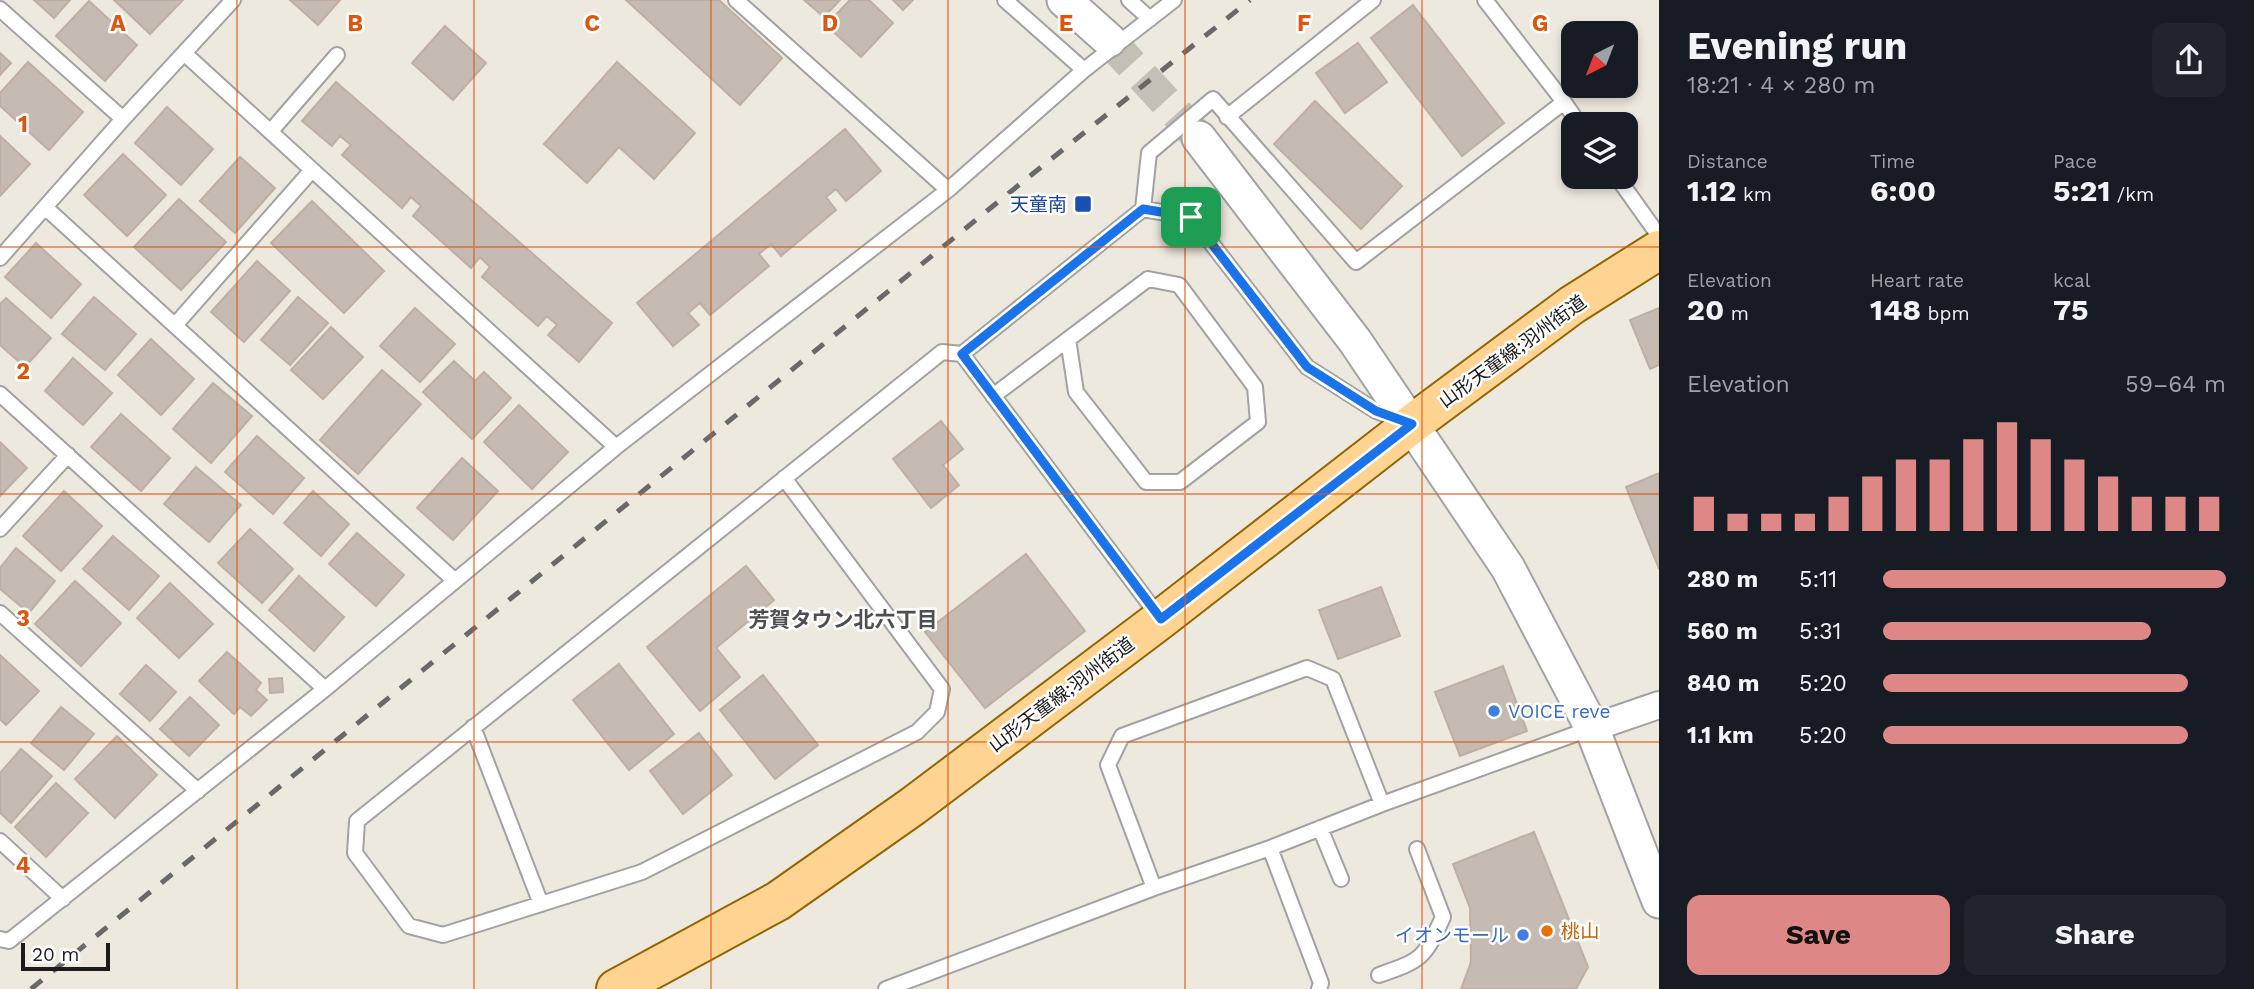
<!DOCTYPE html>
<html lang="en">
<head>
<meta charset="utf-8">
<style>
  :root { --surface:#171b24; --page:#20242c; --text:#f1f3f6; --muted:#9ea1a6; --accent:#dd8887 }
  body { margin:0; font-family:"Work Sans","Noto Sans JP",sans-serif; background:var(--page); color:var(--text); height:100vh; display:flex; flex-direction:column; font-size:26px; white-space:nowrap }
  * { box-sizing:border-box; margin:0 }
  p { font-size:23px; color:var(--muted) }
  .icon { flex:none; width:38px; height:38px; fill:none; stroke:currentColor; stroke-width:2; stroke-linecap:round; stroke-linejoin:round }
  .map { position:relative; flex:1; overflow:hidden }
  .details { display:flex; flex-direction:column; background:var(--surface); width:595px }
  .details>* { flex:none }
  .needle { width:46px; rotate:222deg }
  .controls { position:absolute; left:1561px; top:21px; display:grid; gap:14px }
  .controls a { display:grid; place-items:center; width:77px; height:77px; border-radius:14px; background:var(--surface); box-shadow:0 4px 10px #0003; font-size:35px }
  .scale { position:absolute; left:21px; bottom:18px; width:89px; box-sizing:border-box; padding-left:7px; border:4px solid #1b1b1b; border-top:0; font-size:19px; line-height:24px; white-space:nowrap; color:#1b1b1b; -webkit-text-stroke:5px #fff; paint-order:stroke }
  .pin { position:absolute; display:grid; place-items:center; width:60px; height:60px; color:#fff; margin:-30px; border-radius:14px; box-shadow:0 4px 10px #0006 }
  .round { display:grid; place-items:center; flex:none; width:74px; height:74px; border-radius:14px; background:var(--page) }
  .headline { display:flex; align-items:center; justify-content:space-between; height:119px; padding:0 28px }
  h1 { font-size:38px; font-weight:700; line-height:52px }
  .metrics { display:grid; grid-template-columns:repeat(3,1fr); gap:10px; height:119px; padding:7px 28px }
  .metrics div { display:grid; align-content:center }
  .metrics b { font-size:30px; font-weight:700 }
  .metrics small { font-size:19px; font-weight:400 }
  .metrics p { font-size:19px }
  .chart { height:196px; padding:14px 28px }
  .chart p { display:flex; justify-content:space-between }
  .chart svg { width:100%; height:126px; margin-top:7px; stroke:var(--accent); stroke-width:6 }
  .action { display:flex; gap:14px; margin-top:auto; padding:14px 28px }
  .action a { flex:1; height:80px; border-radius:14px; background:var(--accent); color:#111; font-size:28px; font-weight:700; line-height:80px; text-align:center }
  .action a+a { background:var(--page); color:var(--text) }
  ul { padding:0 28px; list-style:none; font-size:23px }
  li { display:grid; grid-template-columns:112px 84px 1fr; align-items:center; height:52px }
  li i { height:18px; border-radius:9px; background:var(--accent) }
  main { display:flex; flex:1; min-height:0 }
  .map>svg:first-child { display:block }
</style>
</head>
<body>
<main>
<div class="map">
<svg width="1659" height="989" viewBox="0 0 1659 989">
  <rect width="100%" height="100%" fill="#ede9df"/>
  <path fill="#c5bbb3" stroke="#bfafa1" stroke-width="2" d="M 34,0 L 70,0 L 54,18 Z
    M 114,0 L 183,0 L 150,34 Z
    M 290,0 L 340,0 L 318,25 Z
    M 626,0 L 719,0 L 782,58 L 740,105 Z
    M 804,0 L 840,0 L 824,17 Z
    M 850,0 L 869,0 L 893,23 L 861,57 L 826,25 Z
    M 893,0 L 913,0 L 903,10 Z
    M 89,1 L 137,45 L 105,81 L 56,36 Z
    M 1413,5 L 1504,123 L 1462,156 L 1371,38 Z
    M 445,26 L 486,63 L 453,100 L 412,63 Z
    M 1358,43 L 1387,82 L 1345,113 L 1316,73 Z
    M 0,53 L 11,63 L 0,75 Z
    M 28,62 L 83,112 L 49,150 L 0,106 L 0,93 Z
    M 617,62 L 695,133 L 654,179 L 619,147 L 587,183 L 544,144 Z
    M 336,82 L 612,323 L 579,362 L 548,335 L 557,325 L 547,316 L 538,326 L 482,277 L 490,267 L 480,257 L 471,268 L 413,216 L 421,206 L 411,197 L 402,208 L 342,155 L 351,145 L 340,136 L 332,146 L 302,121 Z
    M 1315,101 L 1402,186 L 1361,229 L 1274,144 Z
    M 167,107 L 213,149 L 181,185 L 135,143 Z
    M 845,129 L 881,171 L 846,201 L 836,189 L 826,197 L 836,210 L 781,256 L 771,244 L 759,254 L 769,266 L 710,315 L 700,303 L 688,313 L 699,325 L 673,346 L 637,303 Z
    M 0,136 L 30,164 L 0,196 Z
    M 123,154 L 166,195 L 127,236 L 84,195 Z
    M 240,157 L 275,188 L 235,233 L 200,201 Z
    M 179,199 L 226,242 L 181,290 L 134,247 Z
    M 312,201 L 384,271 L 344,313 L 271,243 Z
    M 36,243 L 81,284 L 51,318 L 5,277 Z
    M 257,261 L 290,291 L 244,342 L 211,312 Z
    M 94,297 L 136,334 L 105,370 L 62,334 Z
    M 298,297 L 328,323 L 290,365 L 261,340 Z
    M 6,298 L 51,338 L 25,367 L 0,345 L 0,304 Z
    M 415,308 L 455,344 L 420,382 L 380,346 Z
    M 1659,308 L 1659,365 L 1650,369 L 1630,320 Z
    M 331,327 L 363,357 L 323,399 L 291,370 Z
    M 151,339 L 194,379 L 161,415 L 118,375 Z
    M 73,358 L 112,393 L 83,425 L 45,391 Z
    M 454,361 L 475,381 L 484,372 L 511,398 L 472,439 L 423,392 Z
    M 382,370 L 421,404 L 358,474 L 320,440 Z
    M 213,383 L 252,416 L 211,463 L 173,429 Z
    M 519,405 L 568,452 L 532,489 L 484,442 Z
    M 121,414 L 170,458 L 141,491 L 91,447 Z
    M 941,421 L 963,449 L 943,465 L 959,485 L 931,508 L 893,459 Z
    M 257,436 L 304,478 L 273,514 L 225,472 Z
    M 0,442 L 27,468 L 0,496 Z
    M 462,458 L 498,491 L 453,540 L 417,508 Z
    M 196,467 L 241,505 L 209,542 L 164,504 Z
    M 1659,473 L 1659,569 L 1626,487 Z
    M 64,491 L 102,526 L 61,571 L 23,536 Z
    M 313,491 L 349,524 L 321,556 L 284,523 Z
    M 250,529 L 293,569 L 262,603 L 218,563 Z
    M 357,533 L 404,575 L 376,606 L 329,564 Z
    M 113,536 L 159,576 L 129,610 L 83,569 Z
    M 16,548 L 55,581 L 29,613 L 0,589 L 0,568 Z
    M 1026,554 L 1085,631 L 985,708 L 925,632 Z
    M 746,566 L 774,600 L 716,648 L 740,677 L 700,711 L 647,647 Z
    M 299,576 L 344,617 L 314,651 L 269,610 Z
    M 75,581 L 121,623 L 81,666 L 35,624 Z
    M 170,583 L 213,624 L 179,658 L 137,618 Z
    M 1381,587 L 1400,636 L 1338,659 L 1319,610 Z
    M 227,652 L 261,683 L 256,690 L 267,700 L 251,716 L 240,707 L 234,714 L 199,681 Z
    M 0,655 L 39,691 L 6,725 L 0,719 Z
    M 619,664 L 674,734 L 629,770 L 573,700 Z
    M 146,665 L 176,692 L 150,721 L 120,694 Z
    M 1503,666 L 1527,731 L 1460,756 L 1435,692 Z
    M 763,675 L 818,745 L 775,779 L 720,710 Z
    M 282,678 L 283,692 L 270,693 L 269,679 Z
    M 190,697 L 219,725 L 189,756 L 160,729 Z
    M 61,707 L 94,734 L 64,770 L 31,743 Z
    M 699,733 L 732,775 L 683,814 L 650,771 Z
    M 117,736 L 157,775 L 115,818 L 75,779 Z
    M 21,749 L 52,776 L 11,823 L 0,813 L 0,773 Z
    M 56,783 L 88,813 L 46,857 L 15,827 Z
    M 1534,832 L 1588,967 L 1576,989 L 1461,989 L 1471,962 L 1470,908 L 1453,864 Z"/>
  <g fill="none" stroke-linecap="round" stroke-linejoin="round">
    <path stroke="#c3c0b8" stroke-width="33" stroke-dasharray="33 17" stroke-linecap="butt" d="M 1109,40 L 1199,138"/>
    <defs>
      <path id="service" d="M 736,0 L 948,190
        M 1005,0 L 1084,70
        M 1129,0 L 1150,19
        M 1485,0 L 1564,102
        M 0,9 L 123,119
        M 184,53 L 616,447
        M 1227,117 L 1373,0
        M 271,131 L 337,55
        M 1617,177 L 1659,236
        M 46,208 L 454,580
        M 1143,209 L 1191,217 L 1307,367 L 1376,411 L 1401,420
        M 0,258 L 123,119 L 233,0
        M 176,324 L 312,170
        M 962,354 L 1160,618
        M 0,394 L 325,689
        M 993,396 L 1148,279 L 1179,285 L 1255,387 L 1258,422 L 1180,482 L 1146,482 L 1076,392 L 1068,339
        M 784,478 L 942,689 L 937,712 L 917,732 L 642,872 L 443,935 L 409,926 L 355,853 L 357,821 L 942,352 L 962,354 L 1143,209 L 1149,153 L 1213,99 L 1356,262 L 1564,102 L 1579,124
        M 0,529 L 68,455
        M 0,613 L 198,791
        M 473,727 L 541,904
        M 1320,828 L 1341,879
        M 0,841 L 63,899
        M 1270,848 L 1321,983 L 1319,989
        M 1154,888 L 1108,765 L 1122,736 L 1307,668 L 1333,679 L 1382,804
        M 0,939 L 9,941 L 325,689 L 616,447 L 948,190 L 1084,70 L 1174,0
        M 1379,975 C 1422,960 1424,959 1443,917 L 1417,849
        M 886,989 L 1154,888 L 1270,848 L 1382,804 L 1592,728"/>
      <path id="minor" d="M 1592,728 L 1659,705"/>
      <path id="tertiary" d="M 1064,0 L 1109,40
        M 1199,138 L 1355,341 L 1508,568 L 1592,728 L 1659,901"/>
      <path id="primary" d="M 616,989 L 778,901 L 913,806 L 1161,619 L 1412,424 L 1572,305 L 1659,250"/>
    </defs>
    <use href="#service" stroke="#a2a2a2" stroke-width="18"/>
    <use href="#minor" stroke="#a2a2a2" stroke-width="30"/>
    <use href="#tertiary" stroke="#a2a2a2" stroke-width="37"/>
    <use href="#primary" stroke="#916600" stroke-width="42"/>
    <use href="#service" stroke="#fff" stroke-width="14"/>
    <use href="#minor" stroke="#fff" stroke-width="26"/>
    <use href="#tertiary" stroke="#fff" stroke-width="33"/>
    <use href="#primary" stroke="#ffd392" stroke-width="38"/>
    <path stroke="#696969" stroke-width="5" stroke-dasharray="14 14" stroke-linecap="butt" d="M 31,989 L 1025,180 L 1250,0"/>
  </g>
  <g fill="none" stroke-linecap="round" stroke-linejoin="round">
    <defs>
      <path id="route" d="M 1143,209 L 1191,217 L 1307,367 L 1376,411 L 1412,424 L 1161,619 L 962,354 Z"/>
    </defs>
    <use href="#route" stroke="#fff" stroke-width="14"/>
    <use href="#route" stroke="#1a73e8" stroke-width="9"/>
  </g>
  <path fill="none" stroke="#de560d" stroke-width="2" stroke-opacity="0.55" d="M 237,0 L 237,989M 474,0 L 474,989M 711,0 L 711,989M 948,0 L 948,989M 1185,0 L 1185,989M 1422,0 L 1422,989M 0,247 L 1659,247M 0,494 L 1659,494M 0,742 L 1659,742"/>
  <rect fill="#1a4fb4" stroke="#fff" stroke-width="2.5" x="1074" y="195" width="18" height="18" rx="3.5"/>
  <g fill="#3f7fe0" stroke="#fff" stroke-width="2.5">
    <circle cx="1494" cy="711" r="7"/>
    <circle cx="1523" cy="935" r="7"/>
  </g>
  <circle fill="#e8710a" stroke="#fff" stroke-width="2.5" cx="1547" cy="931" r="7"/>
  <g text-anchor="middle" stroke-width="5" stroke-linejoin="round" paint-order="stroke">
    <g font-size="19" fill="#164399" stroke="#fff" text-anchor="end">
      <text x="1067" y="211">天童南</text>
    </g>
    <g font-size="19" fill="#1b1b1b" stroke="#fff">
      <text transform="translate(1512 351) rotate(-36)" y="7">山形天童線;羽州街道</text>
      <text transform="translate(1061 694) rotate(-37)" y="7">山形天童線;羽州街道</text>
    </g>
    <g font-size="19" fill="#366cbe" stroke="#fff" text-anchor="start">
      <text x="1508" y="718">VOICE reve</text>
      <text x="1509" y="942" text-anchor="end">イオンモール</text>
    </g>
    <g font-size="19" fill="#c56008" stroke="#fff" text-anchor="start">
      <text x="1561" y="938">桃山</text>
    </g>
    <g font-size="21" font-weight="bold" fill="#4e4e4e" stroke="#fff">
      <text x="843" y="627">芳賀タウン北六丁目</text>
    </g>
  </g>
  <g font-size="23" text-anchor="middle" font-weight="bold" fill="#de560d" stroke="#fff" stroke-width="5" stroke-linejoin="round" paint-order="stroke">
    <text x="118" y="31">A</text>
    <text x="355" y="31">B</text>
    <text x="592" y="31">C</text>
    <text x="830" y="31">D</text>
    <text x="1066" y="31">E</text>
    <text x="1304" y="31">F</text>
    <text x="1540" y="31">G</text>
    <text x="23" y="132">1</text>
    <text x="23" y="379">2</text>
    <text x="23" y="626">3</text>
    <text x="23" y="873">4</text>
  </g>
</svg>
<div class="controls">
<a><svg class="needle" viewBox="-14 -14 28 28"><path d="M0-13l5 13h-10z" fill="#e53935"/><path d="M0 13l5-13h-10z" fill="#9ea1a6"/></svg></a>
<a><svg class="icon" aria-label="layers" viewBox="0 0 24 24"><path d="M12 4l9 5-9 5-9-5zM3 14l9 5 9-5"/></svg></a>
</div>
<div class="scale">20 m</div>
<div class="pin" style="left:1191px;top:217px;background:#1e9e55"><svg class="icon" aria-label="arrive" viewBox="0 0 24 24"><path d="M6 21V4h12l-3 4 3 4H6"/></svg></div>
</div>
<section class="details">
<div class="headline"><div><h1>Evening run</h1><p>18:21 · 4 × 280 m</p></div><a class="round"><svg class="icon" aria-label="share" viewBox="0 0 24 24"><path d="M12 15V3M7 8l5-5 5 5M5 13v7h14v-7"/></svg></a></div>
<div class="metrics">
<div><p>Distance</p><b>1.12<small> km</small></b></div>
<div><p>Time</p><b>6:00</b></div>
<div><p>Pace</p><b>5:21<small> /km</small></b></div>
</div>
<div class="metrics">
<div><p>Elevation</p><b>20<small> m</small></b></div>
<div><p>Heart rate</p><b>148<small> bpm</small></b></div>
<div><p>kcal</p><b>75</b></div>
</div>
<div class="chart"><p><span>Elevation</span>59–64 m</p>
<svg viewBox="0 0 160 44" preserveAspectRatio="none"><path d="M5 44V32M15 44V38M25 44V38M35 44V38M45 44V32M55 44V25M65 44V19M75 44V19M85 44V12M95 44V6M105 44V12M115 44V19M125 44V25M135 44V32M145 44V32M155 44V32"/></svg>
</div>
<ul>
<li><b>280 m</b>5:11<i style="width:100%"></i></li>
<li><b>560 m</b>5:31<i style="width:78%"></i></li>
<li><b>840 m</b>5:20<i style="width:89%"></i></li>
<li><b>1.1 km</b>5:20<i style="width:89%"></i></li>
</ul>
<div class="action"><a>Save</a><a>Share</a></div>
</section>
</main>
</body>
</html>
